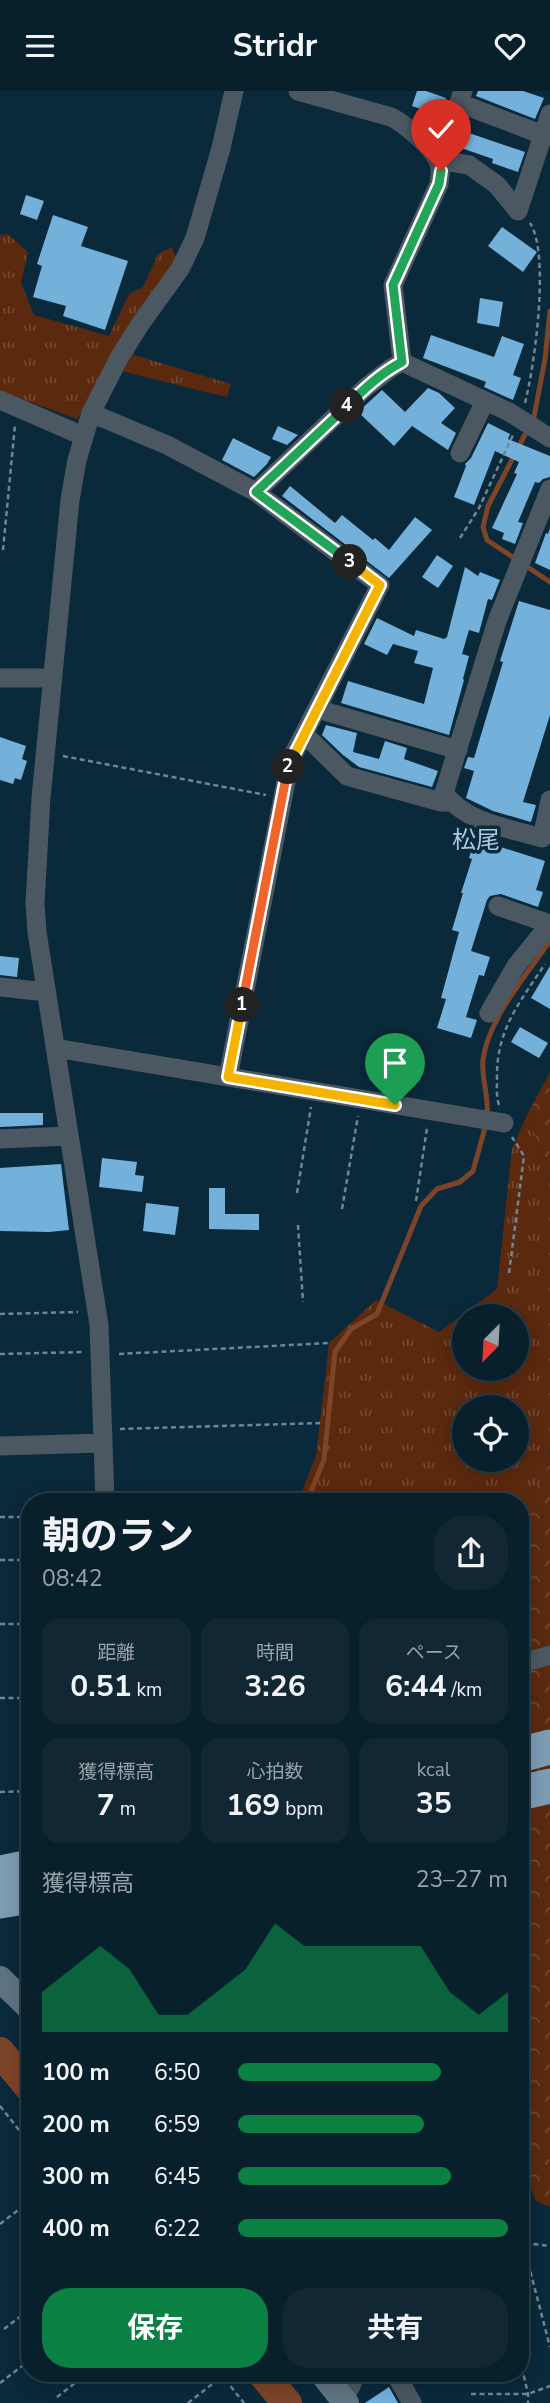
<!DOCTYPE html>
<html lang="ja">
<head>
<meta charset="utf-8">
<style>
  :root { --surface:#081f2c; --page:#112734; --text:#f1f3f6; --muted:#98a2a9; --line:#293d48; --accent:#0b8043 }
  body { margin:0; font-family:"Nunito Sans","Noto Sans JP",sans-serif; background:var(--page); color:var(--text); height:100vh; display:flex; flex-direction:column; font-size:26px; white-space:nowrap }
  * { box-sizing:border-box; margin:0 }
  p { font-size:23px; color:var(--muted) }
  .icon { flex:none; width:38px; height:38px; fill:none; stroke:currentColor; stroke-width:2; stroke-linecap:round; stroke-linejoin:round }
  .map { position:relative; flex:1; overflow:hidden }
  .sheet { position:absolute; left:21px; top:1402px; width:508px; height:889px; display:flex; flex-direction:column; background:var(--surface); border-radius:28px; box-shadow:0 4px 18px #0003,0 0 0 2px var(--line) }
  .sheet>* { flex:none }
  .needle { width:46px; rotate:204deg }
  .buttons { position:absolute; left:452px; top:1213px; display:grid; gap:14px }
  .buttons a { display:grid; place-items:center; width:77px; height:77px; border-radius:50%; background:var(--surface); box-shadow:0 4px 18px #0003,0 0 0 2px var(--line); font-size:35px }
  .pin { position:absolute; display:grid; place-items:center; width:60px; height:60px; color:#fff; margin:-72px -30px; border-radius:50% 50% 50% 0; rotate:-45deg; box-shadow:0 0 7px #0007 }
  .pin .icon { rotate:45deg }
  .km { position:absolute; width:35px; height:35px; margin:-18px; border-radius:50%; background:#222; color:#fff; font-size:19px; line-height:35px; text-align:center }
  .round { display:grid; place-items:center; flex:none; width:74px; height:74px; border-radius:28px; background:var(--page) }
  .headline { display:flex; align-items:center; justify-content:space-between; height:119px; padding:0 21px }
  h1 { font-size:38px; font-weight:700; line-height:52px }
  .figures { display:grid; grid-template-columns:repeat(3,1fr); gap:10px; height:119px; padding:7px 21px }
  .figures div { display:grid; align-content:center; border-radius:18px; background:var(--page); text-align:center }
  .figures b { font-size:30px; font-weight:700 }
  .figures small { font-size:19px; font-weight:400 }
  .figures p { font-size:19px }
  .chart { height:196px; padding:14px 21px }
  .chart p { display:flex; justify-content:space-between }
  .chart svg { width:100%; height:126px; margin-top:7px; fill:var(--accent); opacity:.7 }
  .primary-button { display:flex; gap:14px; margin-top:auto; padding:14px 21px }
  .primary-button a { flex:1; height:80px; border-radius:28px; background:var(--accent); color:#fff; font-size:28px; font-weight:700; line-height:80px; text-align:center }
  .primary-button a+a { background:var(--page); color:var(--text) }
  ul { padding:0 21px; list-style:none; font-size:23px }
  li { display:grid; grid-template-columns:112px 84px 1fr; align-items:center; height:52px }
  li i { height:18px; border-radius:9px; background:var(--accent) }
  header { display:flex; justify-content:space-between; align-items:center; height:91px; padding:0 21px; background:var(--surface); font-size:32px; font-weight:700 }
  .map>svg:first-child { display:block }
</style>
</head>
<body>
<header><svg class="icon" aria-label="menu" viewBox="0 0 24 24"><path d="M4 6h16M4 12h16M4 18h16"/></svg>Stridr<svg class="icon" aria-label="heart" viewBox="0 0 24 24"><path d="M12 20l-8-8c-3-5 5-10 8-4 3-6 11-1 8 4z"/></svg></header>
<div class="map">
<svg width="550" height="2312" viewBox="0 0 550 2312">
  <defs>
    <pattern id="grass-tufts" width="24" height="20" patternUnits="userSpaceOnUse" patternTransform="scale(1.75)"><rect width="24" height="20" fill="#5b290e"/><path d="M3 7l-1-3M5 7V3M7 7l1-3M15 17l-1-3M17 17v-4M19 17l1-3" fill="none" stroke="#734932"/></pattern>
    <pattern id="forest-crowns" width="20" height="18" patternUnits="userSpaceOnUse" patternTransform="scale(1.75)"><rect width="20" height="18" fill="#5b290e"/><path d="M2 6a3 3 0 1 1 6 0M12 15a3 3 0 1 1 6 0" fill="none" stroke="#734932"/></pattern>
  </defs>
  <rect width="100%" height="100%" fill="#0a293b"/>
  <path fill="url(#grass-tufts)" fill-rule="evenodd" d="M 8,143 L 28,161 L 21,192 L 34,224 L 109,245 L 129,203 L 143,196 L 158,163 L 172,156 L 178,171 L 136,229 L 134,264 L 231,293 L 227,306 L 109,277 L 77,328 L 0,300 L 0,144 Z
    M 528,1022 L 550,1094 L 550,1359 L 545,1387 L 517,1410 L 298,1410 L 316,1365 L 329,1252 L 376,1209 L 439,1241 L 497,1198 L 512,1058 ZM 464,1225 L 516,1225 L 516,1278 L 464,1278 ZM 464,1316 L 516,1316 L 516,1368 L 464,1368 Z"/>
  <path fill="url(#forest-crowns)" d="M 550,981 L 550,1094 L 528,1022 Z
    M 550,1359 L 550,2116 L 536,2110 L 520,2070 L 520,1410 L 517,1410 L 545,1387 Z"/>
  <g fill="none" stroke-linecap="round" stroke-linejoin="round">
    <path stroke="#7c4428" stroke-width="5" d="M 550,220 L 545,268 L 534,326 L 488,415 L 483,436 L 487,449 L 550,491
      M 487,1023 C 489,1005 481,987 483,969 C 488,928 527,883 550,850
      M 307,1410 L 324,1369 L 335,1261 L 351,1238 L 377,1223 L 421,1115 L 437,1098 L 460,1091 L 473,1080 L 486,1033"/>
    <path stroke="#7c4428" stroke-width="30" d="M 0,1961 L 30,1997
      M 262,2282 L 287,2312"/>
  </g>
  <path fill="#73b1da" d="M 417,0 L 426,0 L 446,7 L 440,25 L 412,15 Z
    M 478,0 L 523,0 L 544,7 L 535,28 L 476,5 Z
    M 466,41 L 525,61 L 518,81 L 492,72 L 493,68 L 461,57 Z
    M 26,104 L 44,110 L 37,129 L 20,123 Z
    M 53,124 L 88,136 L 81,155 L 128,170 L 105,239 L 63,225 L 66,215 L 33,206 L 42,175 L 37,173 Z
    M 502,136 L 537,161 L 523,181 L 488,155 Z
    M 480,207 L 503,211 L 499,236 L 477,232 Z
    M 431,244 L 494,266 L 502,245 L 524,253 L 513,284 L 521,287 L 513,309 L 484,296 L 486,291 L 423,267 Z
    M 428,297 L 439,302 L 455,317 L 441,332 L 456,342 L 448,359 L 412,335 L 394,355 L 358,321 L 382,299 L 405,321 Z
    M 488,332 L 510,343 L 508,348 L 550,365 L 550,386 L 543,388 L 539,392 L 535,391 L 518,431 L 523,432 L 515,453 L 502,448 L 504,442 L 492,437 L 517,383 L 514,382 L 519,371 L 495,360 L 474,414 L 454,406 L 466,375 L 465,373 L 471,367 Z
    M 278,335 L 298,344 L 287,354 L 272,348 Z
    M 233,347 L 271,366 L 267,373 L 254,386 L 222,369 Z
    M 290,395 L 335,432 L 342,424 L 373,449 L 375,447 L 389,459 L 415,426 L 432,439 L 389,487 L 282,405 Z
    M 550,437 L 550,479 L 535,472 L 546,442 L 548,443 Z
    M 437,464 L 453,475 L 438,497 L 422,486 Z
    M 465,476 L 478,485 L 480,481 L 500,489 L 492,509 L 488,508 L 479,542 L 469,539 L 462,563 L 469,565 L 463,588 L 464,589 L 449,644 L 341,612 L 348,590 L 424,613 L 433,577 L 414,572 L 418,560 L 393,553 L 387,564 L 364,553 L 377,527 L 414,545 L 416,539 L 444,548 L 447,546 Z
    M 519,510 L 550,519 L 550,624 L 523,711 L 536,714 L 531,731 L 493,720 L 466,707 L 474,680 L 464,677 L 468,666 L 474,667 L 503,571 L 500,570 Z
    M 326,634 L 357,642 L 353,661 L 379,668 L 385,650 L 407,657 L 404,668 L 438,680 L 432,696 L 359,676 L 343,664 L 322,644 Z
    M 0,646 L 26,655 L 22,668 L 27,670 L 21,689 L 15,687 L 13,693 L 0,689 Z
    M 475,748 L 545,770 L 536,799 L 543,801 L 538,816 L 501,803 L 490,805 L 487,809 L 471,860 L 490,866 L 484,885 L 479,884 L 466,926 L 477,929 L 471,947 L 437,937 L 446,908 L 441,907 L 459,841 L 452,839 L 463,802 L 461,802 L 472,768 L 469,767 Z
    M 0,865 L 19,867 L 17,886 L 0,884 Z
    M 550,875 L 550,918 L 531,907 Z
    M 520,936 L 548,952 L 539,967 L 511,951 Z
    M 0,1022 L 43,1022 L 43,1034 L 0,1036 Z
    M 102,1067 L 137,1071 L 135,1084 L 144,1085 L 142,1101 L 99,1096 Z
    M 61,1073 L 69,1139 L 49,1141 L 0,1140 L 0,1077 Z
    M 209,1097 L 225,1097 L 225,1123 L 259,1123 L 259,1139 L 209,1138 Z
    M 146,1112 L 179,1116 L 175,1144 L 143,1140 Z
    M 389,2296 L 398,2312 L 365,2312 Z"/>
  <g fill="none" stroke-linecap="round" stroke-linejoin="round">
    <path stroke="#708693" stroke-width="2.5" stroke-dasharray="5 3.5" stroke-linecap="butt" d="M 525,312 C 535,273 550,162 530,132
      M 460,447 L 479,417 L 513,344
      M 3,459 L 15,334
      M 63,665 L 266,704
      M 499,1014 C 496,1005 497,996 497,987 C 496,939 520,911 545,873
      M 297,1102 L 311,1016
      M 416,1110 L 427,1037
      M 342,1118 L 358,1025
      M 298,1134 L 303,1211
      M 509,1182 L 524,1065 L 512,1046
      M 0,1223 L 78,1221
      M 0,1263 L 84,1261
      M 119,1263 L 329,1252
      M 120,1338 L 320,1332
      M 0,1426 L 30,1426
      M 0,1469 L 30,1469
      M 0,1533 L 30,1533
      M 0,1607 L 30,1607
      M 0,1701 L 30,1700
      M 0,2015 L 30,2053
      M 0,2133 L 30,2110
      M 520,2138 L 525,2152 L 520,2153
      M 525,2152 L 550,2155
      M 524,2156 L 550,2256
      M 4,2238 L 30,2218
      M 520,2268 L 528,2303 L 528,2312
      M 220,2282 L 244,2312
      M 0,2292 L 26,2272
      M 471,2303 L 528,2303 L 550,2295
      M 57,2306 L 88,2282
      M 188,2312 L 216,2290"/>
    <path stroke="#4b5861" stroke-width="19" d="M 298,0 L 391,26 C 405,33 431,55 438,70 C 442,77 440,85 439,93 L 393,194 L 402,271
      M 463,0 L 438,69 L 469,74 L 497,94 L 518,120
      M 459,12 L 543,44
      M 518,120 L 550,23
      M 402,271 L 509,321 L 550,347
      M 0,309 L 83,345
      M 91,322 L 167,354 L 256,401 L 380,494 L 290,670 L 228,986
      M 460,362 L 485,310
      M 550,398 L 497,530 L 444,702 C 466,732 509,737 542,747 L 550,709
      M 256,401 L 365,297 L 391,277 L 402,271
      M 0,587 L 53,587
      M 317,618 L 458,659
      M 304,643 L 347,685 L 441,711 L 451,711
      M 498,815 L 550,833
      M 0,896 L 46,901
      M 489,922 L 516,875 L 550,833
      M 55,957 L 504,1032
      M 0,1048 L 68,1045
      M 0,1355 L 102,1352
      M 105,1410 L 99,1234 L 37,841 L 35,812 L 41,707 L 70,409 L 77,369 L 91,322 L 119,267 L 141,232 L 180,178 L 195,147 L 221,57 L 234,0
      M 520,1573 L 550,1564
      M 395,2282 L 412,2312
      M 343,2308 L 351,2295 L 356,2282"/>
    <path stroke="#5f7482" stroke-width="26" d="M 0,1888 L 30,1917
      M 322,2282 L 346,2312"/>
    <path stroke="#7c9cb3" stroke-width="35" d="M 520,1664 L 550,1656
      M 520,1702 L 550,1695
      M 0,1782 L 30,1776
      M 0,1810 L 30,1805"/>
  </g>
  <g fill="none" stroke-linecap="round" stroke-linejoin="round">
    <defs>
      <path id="split-1" d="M 242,914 L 228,986 L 395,1014"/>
      <path id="split-2" d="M 242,914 L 288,676"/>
      <path id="split-3" d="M 288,676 L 380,494 L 350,471"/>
      <path id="split-4" d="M 347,315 L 256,401 L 350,471"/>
      <path id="split-5" d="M 347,315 C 364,298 381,282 402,271 L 393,194 L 439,93 L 441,80"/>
    </defs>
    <use href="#split-1" stroke="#fff" stroke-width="14"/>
    <use href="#split-2" stroke="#fff" stroke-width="14"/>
    <use href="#split-3" stroke="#fff" stroke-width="14"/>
    <use href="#split-4" stroke="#fff" stroke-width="14"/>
    <use href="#split-5" stroke="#fff" stroke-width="14"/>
    <use href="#split-1" stroke="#f5b400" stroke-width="9"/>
    <use href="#split-2" stroke="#f0652b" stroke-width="9"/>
    <use href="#split-3" stroke="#f5b400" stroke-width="9"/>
    <use href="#split-4" stroke="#22a559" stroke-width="9"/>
    <use href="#split-5" stroke="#22a559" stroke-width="9"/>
  </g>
  <g text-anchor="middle" stroke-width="7" stroke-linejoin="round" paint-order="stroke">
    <g font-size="24" fill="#a7c9e1" stroke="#0a293b">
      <text x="476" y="757">松尾</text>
    </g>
  </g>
</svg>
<div class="buttons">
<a><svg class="needle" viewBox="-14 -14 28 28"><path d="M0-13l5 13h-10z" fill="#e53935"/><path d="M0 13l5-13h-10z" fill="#98a2a9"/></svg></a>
<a><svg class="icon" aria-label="locate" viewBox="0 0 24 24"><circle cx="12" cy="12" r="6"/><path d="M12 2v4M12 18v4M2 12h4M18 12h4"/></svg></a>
</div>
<div class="pin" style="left:395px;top:1014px;background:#1e9e55"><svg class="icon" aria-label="arrive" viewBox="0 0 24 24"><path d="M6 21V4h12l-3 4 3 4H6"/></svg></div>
<div class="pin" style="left:441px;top:80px;background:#d93025"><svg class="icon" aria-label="check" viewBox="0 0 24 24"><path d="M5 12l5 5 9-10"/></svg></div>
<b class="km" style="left:242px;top:914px">1</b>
<b class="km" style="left:288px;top:676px">2</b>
<b class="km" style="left:350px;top:471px">3</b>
<b class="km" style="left:347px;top:315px">4</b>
<section class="sheet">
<div class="headline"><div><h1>朝のラン</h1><p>08:42</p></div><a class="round"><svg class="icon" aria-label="share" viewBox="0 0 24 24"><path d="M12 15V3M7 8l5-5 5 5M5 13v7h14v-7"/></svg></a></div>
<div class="figures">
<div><p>距離</p><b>0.51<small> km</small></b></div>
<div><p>時間</p><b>3:26</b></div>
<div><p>ペース</p><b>6:44<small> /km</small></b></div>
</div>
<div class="figures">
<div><p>獲得標高</p><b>7<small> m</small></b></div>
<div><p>心拍数</p><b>169<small> bpm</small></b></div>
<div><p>kcal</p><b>35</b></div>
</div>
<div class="chart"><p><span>獲得標高</span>23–27 m</p>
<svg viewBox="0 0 160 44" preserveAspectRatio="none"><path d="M0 44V30L10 22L20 14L30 22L40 38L50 38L60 30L70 22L80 6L90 14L100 14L110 14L120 14L130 14L140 30L150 38L160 30V44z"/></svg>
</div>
<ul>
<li><b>100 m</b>6:50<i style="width:75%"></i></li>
<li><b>200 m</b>6:59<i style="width:69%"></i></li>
<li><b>300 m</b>6:45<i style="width:79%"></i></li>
<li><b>400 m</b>6:22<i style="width:100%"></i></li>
</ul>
<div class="primary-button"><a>保存</a><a>共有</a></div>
</section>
</div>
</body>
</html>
